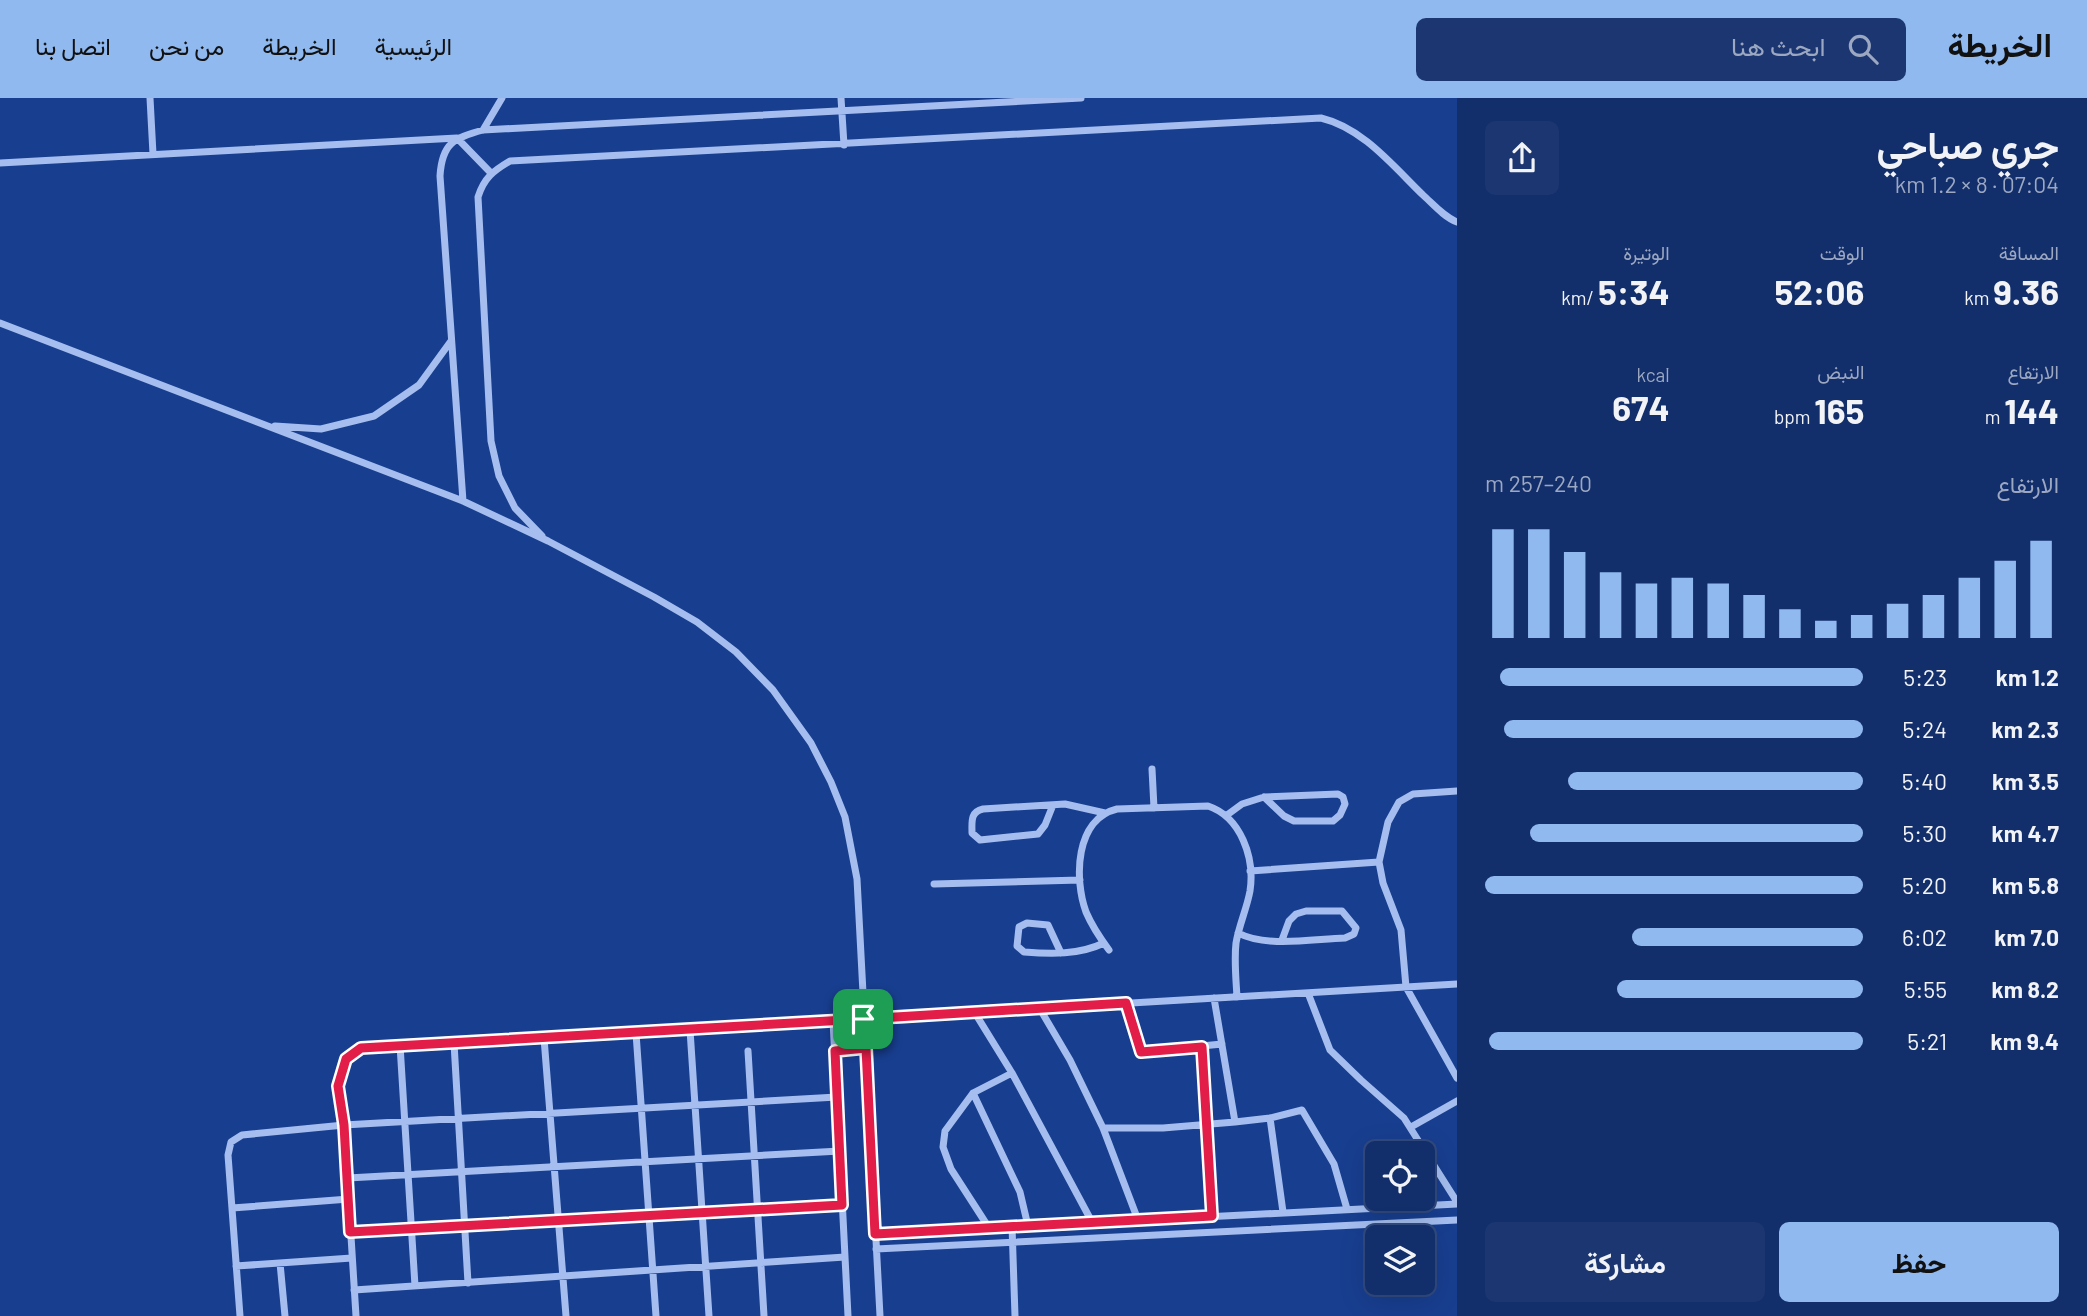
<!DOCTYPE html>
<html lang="ar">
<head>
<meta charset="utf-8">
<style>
  :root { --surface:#122e6b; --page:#1b3671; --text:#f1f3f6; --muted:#9ca8c1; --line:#314a7e; --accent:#90b9f0 }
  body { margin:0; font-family:Barlow,Vazirmatn,sans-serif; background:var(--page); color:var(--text); direction:rtl; height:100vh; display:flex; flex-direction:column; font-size:26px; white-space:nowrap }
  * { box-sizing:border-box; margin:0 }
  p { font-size:23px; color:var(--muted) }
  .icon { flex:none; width:38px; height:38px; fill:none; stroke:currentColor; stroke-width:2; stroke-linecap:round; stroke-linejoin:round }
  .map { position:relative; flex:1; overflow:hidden; direction:ltr }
  .drawer { display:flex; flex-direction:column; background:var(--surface); width:630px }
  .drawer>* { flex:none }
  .tools { position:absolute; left:1365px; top:1043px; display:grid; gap:14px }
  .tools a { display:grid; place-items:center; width:70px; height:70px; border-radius:10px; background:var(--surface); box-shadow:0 7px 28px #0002,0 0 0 2px var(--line); font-size:35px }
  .pin { position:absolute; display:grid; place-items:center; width:60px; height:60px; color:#fff; margin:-30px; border-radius:14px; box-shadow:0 4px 10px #0006 }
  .round { display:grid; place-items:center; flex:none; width:74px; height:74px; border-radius:10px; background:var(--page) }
  .headline { display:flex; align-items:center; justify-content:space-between; height:119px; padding:0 28px }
  h1 { font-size:38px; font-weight:700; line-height:52px }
  .metrics { display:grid; grid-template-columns:repeat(3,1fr); gap:10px; height:119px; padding:7px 28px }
  .metrics div { display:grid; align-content:center }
  .metrics b { font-size:35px; font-weight:700 }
  .metrics small { font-size:19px; font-weight:400 }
  .metrics p { font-size:19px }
  .chart { height:196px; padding:14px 28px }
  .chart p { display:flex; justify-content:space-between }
  .chart svg { width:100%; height:126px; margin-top:7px; stroke:var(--accent); stroke-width:6 }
  .button { display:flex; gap:14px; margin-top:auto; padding:14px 28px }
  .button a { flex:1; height:80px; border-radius:10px; background:var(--accent); color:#111; font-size:28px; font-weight:700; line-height:80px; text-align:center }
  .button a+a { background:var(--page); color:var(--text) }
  ul { padding:0 28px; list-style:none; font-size:23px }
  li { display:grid; grid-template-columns:112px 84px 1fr; align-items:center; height:52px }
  li i { height:18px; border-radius:9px; background:var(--accent) }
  header { display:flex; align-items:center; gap:42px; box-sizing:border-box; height:98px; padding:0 35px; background:var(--accent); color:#111 }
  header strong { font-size:33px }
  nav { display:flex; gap:38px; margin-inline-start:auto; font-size:24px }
  .search { width:490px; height:63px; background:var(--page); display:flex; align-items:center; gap:18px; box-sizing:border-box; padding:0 24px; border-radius:10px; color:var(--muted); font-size:26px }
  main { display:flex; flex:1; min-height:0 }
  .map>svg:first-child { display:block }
</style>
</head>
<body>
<header>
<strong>الخريطة</strong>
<div class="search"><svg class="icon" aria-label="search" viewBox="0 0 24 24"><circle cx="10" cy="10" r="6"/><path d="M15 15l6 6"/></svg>ابحث هنا</div>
<nav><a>الرئيسية</a><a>الخريطة</a><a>من نحن</a><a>اتصل بنا</a></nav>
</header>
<main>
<section class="drawer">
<div class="headline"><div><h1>جري صباحي</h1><p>07:04 · 8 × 1.2 km</p></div><a class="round"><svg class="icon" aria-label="share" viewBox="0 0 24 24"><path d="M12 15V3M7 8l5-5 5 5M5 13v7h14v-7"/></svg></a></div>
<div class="metrics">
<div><p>المسافة</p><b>9.36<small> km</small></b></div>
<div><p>الوقت</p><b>52:06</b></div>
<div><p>الوتيرة</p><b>5:34<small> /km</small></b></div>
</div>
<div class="metrics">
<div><p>الارتفاع</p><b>144<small> m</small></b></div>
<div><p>النبض</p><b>165<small> bpm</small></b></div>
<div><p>kcal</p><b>674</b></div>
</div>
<div class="chart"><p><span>الارتفاع</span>240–257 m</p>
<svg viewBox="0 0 160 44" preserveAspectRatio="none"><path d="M5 44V6M15 44V6M25 44V14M35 44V21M45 44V25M55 44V23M65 44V25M75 44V29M85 44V34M95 44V38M105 44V36M115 44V32M125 44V29M135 44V23M145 44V17M155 44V10"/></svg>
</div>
<ul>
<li><b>1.2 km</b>5:23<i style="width:96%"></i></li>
<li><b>2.3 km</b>5:24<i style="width:95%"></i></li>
<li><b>3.5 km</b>5:40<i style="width:78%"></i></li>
<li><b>4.7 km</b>5:30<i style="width:88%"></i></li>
<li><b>5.8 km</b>5:20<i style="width:100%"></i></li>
<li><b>7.0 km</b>6:02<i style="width:61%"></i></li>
<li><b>8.2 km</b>5:55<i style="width:65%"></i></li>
<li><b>9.4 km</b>5:21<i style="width:99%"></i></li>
</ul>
<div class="button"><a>حفظ</a><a>مشاركة</a></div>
</section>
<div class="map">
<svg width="1457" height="1218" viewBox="0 0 1457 1218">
  <rect width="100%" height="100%" fill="#183e8f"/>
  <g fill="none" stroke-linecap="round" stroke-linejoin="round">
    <path stroke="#a5beef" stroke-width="7" d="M 150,0 L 153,56
      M 841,0 L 844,47
      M 483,32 L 502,0
      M 0,65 L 457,40 L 490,74
      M 0,225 L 463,403 L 548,443 L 654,499 L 697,524 L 736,554 L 773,592 L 811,645 L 831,684 L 845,719 L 857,781 L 880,1218
      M 275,328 L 321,331 L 374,318 L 419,287 L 451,243
      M 463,403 L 440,78 C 442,45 454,40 483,32 L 1081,0
      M 542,438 L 515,410 L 499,378 L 491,343 L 478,99 C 484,80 493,73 510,63 L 1321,20 C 1363,30 1393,68 1423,97 C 1433,106 1444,119 1457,124
      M 1152,671 L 1154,710
      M 1457,693 L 1413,696 L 1399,704 L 1388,724 L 1379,764 L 1383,785 L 1401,832 L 1406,889 L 1457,980
      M 1053,707 L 1045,727 L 1038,736 L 980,742 L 972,735 C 972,724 970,714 983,711 L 1065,706 L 1105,715
      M 1227,717 L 1242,706 L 1264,699 L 1338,696 L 1343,699 L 1345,706 L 1340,717 L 1333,723 L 1294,723 L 1284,718 L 1264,699
      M 1250,773 L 1379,764
      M 934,786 L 1080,782
      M 1238,835 C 1267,850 1313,841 1345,840 L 1354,836 L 1356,830 L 1342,813 L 1306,813 L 1296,816 L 1289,823 L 1282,842
      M 1109,852 C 1100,840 1092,828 1086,814 C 1074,781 1075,721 1117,711 L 1208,708 C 1241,719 1255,760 1250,793 C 1247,810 1239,827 1236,845 C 1234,862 1236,881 1237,899
      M 1061,855 L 1048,827 L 1027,825 L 1019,829 L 1017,848 L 1024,854 C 1051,856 1079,857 1104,845
      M 1308,895 L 1330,952 L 1361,982 L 1404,1020 L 1457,1104
      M 1126,905 L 1141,954 L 1222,946
      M 1040,911 L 1070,962 L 1103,1030 L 1138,1122
      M 975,915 L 1012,975 L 1092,1124
      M 833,922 L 848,1218
      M 690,932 L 709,1218
      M 636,935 L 656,1218
      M 544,940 L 566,1218
      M 454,945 L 468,1185
      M 400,947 L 415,1188
      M 1202,949 L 1212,1118
      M 748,953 L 764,1218
      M 835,953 L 866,950
      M 973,995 L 1020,1094 L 1028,1128
      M 1270,1020 L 1302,1012 L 1334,1066 L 1347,1111
      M 1235,1024 L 1270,1020 L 1283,1114
      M 1411,1029 L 1457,1003
      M 1103,1030 L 1163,1030 L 1235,1024 L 1214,900
      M 348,1080 L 840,1053
      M 232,1110 L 349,1101
      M 1012,1128 L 1015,1218
      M 989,1130 L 951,1071 L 943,1049 L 945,1033 L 973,995 L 1012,975
      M 350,1134 L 842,1107
      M 875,1136 L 1457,1106
      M 876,1151 L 1457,1122
      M 280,1165 L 285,1218
      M 236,1168 L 352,1160
      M 354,1192 L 845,1159
      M 240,1218 L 228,1057 L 231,1044 L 242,1037 L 344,1027 L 837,999
      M 356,1218 L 344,1027 L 338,987 L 346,961 L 361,950 L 1457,886"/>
  </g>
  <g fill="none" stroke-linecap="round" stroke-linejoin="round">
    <defs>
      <path id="route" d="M 863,921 L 361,950 L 346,961 L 338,988 L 344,1027 L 350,1134 L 842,1107 L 835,953 L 866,950 L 863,921 L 1126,905 L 1141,954 L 1202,949 L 1212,1118 L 875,1136 L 866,950 L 863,921"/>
    </defs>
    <use href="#route" stroke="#fff" stroke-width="14"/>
    <use href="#route" stroke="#e11d48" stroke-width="9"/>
  </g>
</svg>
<div class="tools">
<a><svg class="icon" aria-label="locate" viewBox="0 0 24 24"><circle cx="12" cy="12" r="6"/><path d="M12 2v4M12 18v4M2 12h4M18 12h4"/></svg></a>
<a><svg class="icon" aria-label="layers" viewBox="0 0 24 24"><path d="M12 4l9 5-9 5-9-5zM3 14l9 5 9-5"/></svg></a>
</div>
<div class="pin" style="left:863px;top:921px;background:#1e9e55"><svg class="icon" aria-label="arrive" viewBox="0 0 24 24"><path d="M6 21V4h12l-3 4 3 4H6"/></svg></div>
</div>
</main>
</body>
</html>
